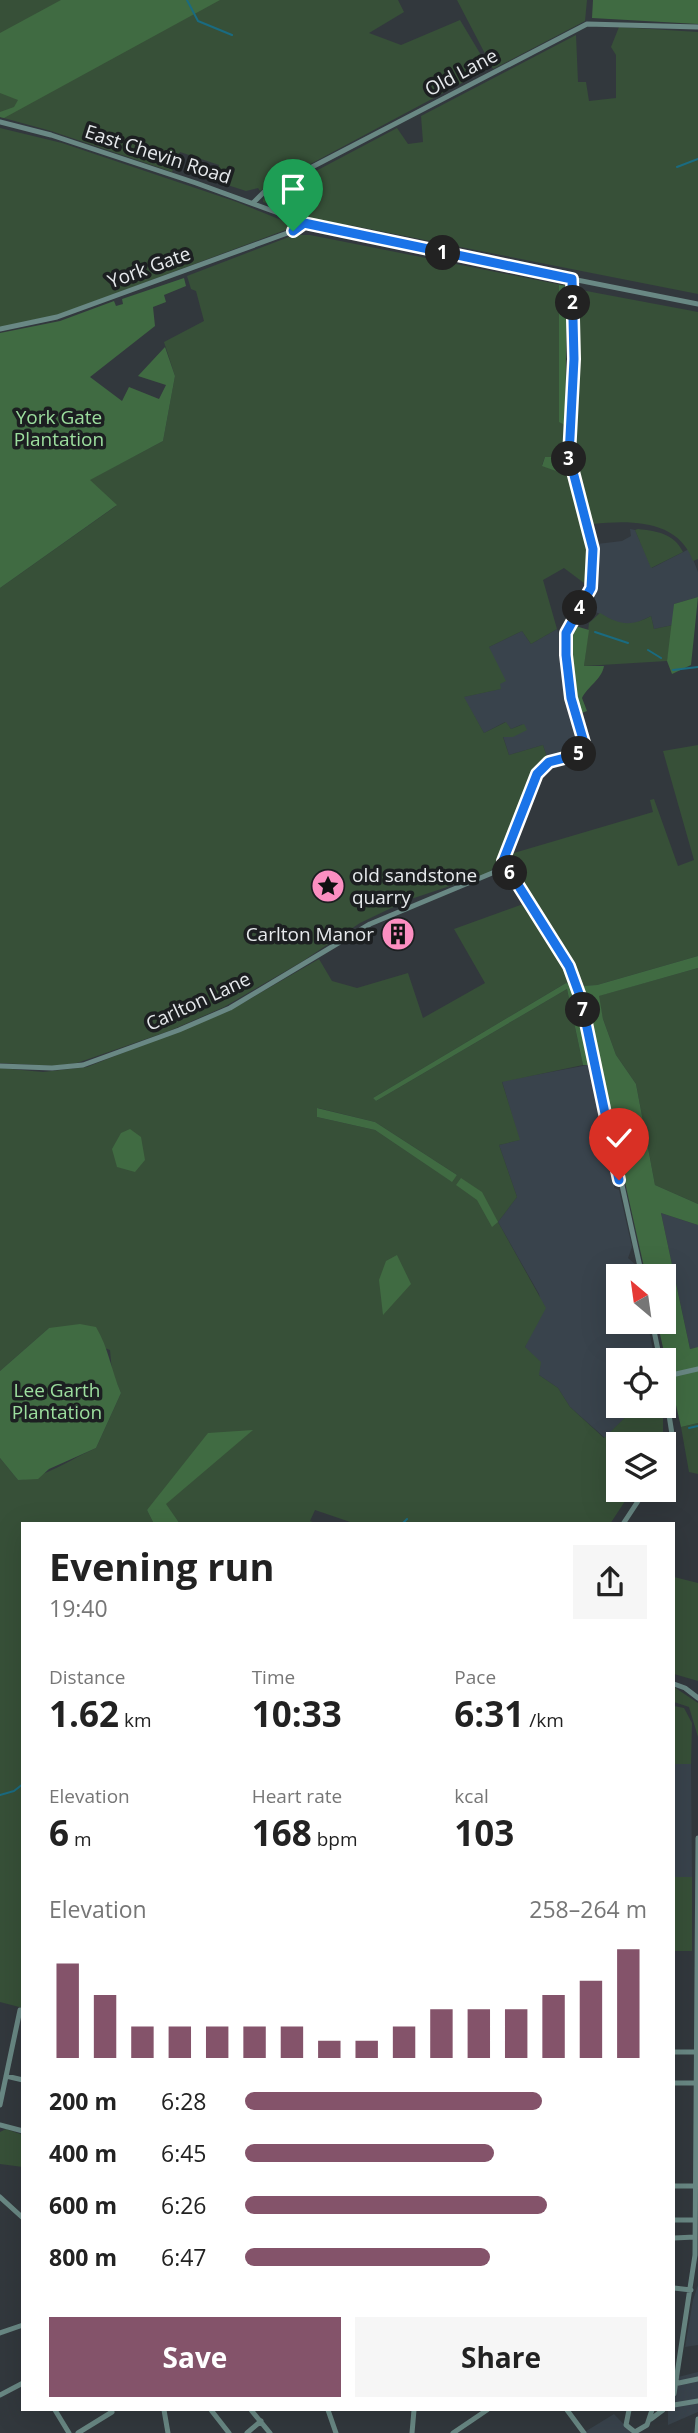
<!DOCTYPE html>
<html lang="en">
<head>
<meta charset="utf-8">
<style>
  :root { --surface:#fff; --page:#f6f6f6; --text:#222; --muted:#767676; --accent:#84536a }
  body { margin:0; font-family:"Open Sans",sans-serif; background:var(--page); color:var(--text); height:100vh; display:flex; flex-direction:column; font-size:26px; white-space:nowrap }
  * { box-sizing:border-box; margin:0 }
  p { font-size:23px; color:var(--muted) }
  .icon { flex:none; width:38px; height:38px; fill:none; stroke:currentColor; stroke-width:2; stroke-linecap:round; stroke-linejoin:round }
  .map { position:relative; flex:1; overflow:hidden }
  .panel { position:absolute; left:21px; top:1522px; width:654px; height:889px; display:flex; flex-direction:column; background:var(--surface); border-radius:0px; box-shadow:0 7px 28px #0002 }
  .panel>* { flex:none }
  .needle { width:46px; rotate:331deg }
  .tools { position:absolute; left:606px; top:1264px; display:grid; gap:14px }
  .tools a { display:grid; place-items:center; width:70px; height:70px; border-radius:0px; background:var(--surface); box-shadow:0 7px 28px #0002; font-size:35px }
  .pin { position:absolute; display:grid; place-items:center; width:60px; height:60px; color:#fff; margin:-72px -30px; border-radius:50% 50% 50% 0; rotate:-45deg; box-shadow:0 0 7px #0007 }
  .pin .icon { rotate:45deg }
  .km { position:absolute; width:35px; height:35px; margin:-18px; border-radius:50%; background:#222; color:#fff; font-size:19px; line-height:35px; text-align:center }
  .round { display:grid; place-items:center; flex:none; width:74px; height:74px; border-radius:0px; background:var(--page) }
  .headline { display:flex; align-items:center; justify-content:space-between; height:119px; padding:0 28px }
  h1 { font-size:38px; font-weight:700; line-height:52px }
  .figures { display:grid; grid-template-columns:repeat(3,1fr); gap:10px; height:119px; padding:7px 28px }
  .figures div { display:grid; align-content:center }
  .figures b { font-size:35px; font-weight:700 }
  .figures small { font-size:19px; font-weight:400 }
  .figures p { font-size:19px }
  .chart { height:196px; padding:14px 28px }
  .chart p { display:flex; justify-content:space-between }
  .chart svg { width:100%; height:126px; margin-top:7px; stroke:var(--accent); stroke-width:6 }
  .action { display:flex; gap:14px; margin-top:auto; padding:14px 28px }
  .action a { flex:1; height:80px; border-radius:0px; background:var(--accent); color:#fff; font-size:28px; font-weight:700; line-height:80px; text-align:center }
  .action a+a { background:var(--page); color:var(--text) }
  ul { padding:0 28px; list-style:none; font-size:23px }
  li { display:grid; grid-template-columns:112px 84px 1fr; align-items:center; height:52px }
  li i { height:18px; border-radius:9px; background:var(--accent) }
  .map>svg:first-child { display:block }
</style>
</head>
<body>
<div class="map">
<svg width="698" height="2433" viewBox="0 0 698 2433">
  <rect width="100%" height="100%" fill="#32383d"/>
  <path fill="#39434c" d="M 630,529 L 635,530 L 652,568 L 689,549 L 698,572 L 698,597 L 674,604 L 673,625 L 654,629 L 651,616 L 632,625 L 617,623 L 594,611 L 597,544 L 622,541 L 631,536 Z
    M 557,629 L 559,634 L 562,634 L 564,672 L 582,750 L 548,760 L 543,745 L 509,755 L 503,736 L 523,724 L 511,729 L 505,722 L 484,733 L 463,697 L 500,689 L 489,647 L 522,631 L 531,644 Z
    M 588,1065 L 589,1073 L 593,1074 L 615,1175 L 614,1188 L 619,1190 L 632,1247 L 628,1258 L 636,1265 L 638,1276 L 618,1276 L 618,1321 L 647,1321 L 655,1360 L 618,1360 L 618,1405 L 638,1405 L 605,1438 L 570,1407 L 558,1388 L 539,1375 L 525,1347 L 541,1302 L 539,1294 L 498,1222 L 517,1197 L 499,1145 L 519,1140 L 502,1081 Z
    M 661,1213 L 698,1225 L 698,1347 L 690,1349 Z
    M 674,1764 L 691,1764 L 692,1877 L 674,1877 Z
    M 698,2285 L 698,2345 L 685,2347 L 693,2300 Z
    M 698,2372 L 698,2412 L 668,2425 L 668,2410 L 674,2410 L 674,2378 Z
    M 614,2414 L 632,2433 L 583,2433 Z"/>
  <path fill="#375038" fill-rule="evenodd" d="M 0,0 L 398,0 L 404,12 L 369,33 L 401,45 L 460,20 L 481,55 L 486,70 L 260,191 L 258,188 L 246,191 L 209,179 L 208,175 L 215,177 L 219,165 L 180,152 L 172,172 L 51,131 L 0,117 Z
    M 457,0 L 587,0 L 585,21 L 493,69 Z
    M 619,27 L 698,32 L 698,294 L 349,225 L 344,225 L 344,229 L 324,226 L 263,202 L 263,199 L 397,128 L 408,144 L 423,142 L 421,116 L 576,35 L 578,82 L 586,82 L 589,101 L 616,98 L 616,55 L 611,47 Z
    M 0,128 L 62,143 L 237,202 L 296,226 L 58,315 L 0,327 Z
    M 294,235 L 310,235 L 567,286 L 565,450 L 559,450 L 560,458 L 545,457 L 542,465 L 570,476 L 589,538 L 588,586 L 564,568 L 543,580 L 557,629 L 531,644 L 522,631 L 489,647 L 506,681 L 500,684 L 501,689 L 464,697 L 484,733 L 506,722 L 511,729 L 524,724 L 527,730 L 513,737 L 503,737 L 509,755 L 543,745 L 548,760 L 535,775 L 501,858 L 489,873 L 408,900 L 360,923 L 303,961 L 224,1007 L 169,1031 L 77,1063 L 54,1066 L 0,1063 L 0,588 L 116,506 L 89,480 L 163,441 L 175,376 L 164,342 L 204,321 L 196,291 L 191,289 L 187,276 Z
    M 581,290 L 698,312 L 698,559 L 693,561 C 678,520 632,520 593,524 L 574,464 Z
    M 638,529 C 656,531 674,533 683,552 L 651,568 L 635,530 Z
    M 600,613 C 620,625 630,627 651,616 L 654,629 L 673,625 L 667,661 L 584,666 L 589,623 Z
    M 698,745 L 698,956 L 597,985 L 581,986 L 578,973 L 507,855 L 653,812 L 650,800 L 654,799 L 678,866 L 694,860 L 663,751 Z
    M 526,903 L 572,984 L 566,983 L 373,1098 L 376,1101 L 567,989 L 583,1065 L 502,1082 L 520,1140 L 499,1145 L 517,1197 L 498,1222 L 546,1308 L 525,1347 L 541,1362 L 539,1375 L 558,1388 L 570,1407 L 604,1438 L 638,1405 L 663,1405 L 663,1432 L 659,1444 L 618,1444 L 618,1489 L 633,1489 L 610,1524 L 356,1524 L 315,1510 L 310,1521 L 318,1524 L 180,1524 L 165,1504 L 252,1430 L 147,1510 L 154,1524 L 23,1524 L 23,2008 L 0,2002 L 0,1458 L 18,1480 C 44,1478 71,1459 96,1448 L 121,1393 L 112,1372 L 110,1350 L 49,1328 L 0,1371 L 0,1068 L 43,1072 L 87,1067 L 229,1011 L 319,959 L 332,981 L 357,988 L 408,973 L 423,1018 L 485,983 L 454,929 ZM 318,1108 L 375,1122 L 457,1175 L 451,1181 L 375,1130 L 317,1117 Z
    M 698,968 L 698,1204 L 655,1185 L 636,1084 L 616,1055 L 603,1019 L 598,996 Z
    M 698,1423 L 698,1474 L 689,1472 L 681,1427 Z
    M 674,1577 L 698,1583 L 698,1681 L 674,1674 Z
    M 674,1687 L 698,1703 L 698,1737 L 689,1707 L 674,1702 Z
    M 674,1706 L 684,1708 L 692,1723 L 691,1764 L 674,1764 Z
    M 674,1877 L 692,1877 L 692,1951 L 674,1951 Z
    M 6,2129 L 23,2135 L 23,2167 L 0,2164 L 0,2132 Z"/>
  <path fill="#406b42" d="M 61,0 L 220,0 L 4,118 L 0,117 L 0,112 L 14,107 L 18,100 L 0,93 L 0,33 Z
    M 593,0 L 698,0 L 698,24 L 592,18 Z
    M 184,278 L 186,286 L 164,295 L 166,302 L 153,307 L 155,326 L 90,377 L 122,401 L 129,387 L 159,399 L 166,385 L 138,376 L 165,347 L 175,376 L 163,441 L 90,480 L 117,505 L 0,588 L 0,333 L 60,321 L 114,301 L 116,306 L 123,304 L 122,299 Z
    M 559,285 L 567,286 L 565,425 L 559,422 Z
    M 545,457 L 568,457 L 570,476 L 542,466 Z
    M 698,597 L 691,665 L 672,674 L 667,661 L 674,604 Z
    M 572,625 L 589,630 L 584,666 L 604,666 C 602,679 588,686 582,698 L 587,711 L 579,714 C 569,689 565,651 572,625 Z
    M 698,956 L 698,968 L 599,996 L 603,1019 L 616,1055 L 636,1084 L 655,1185 L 698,1204 L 698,1225 L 661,1213 L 690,1349 L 698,1347 L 698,1423 L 681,1427 L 657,1321 L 663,1321 L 663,1276 L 646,1276 L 581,986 L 597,985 Z
    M 566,983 L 572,984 L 590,1061 L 588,1065 L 583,1065 L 567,989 L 376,1101 L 373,1098 Z
    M 317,1108 L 375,1122 L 457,1175 L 452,1182 L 375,1130 L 317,1117 Z
    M 130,1129 L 141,1137 L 145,1160 L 135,1172 L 117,1167 L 112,1149 L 121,1133 Z
    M 461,1178 L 482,1192 L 498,1222 L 492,1227 L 477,1200 L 456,1185 Z
    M 397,1255 L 411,1284 L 383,1315 L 379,1280 L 386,1261 Z
    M 80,1324 L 96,1327 C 109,1349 111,1370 121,1393 L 96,1448 L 49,1469 L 38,1479 L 18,1480 L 0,1458 L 0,1371 L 49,1328 Z
    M 253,1430 L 166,1504 L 180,1524 L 154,1524 L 147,1510 L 208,1433 Z"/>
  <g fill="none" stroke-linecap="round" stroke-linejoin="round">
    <path stroke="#1a6b80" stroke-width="2" d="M 187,0 L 198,21 L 232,35
      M 677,167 L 698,159
      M 595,632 L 628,643
      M 648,650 L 661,658
      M 673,670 L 698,667
      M 689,1428 L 698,1426
      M 402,1524 L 407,1519
      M 0,1795 L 14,1791 L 23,1784"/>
    <path stroke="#698884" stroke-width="5" d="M 0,122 L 51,135 L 196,183 L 325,230 L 698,304
      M 253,203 L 264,192 L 587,24 L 698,27
      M 0,329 L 57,317 L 293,231 L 304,223
      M 503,861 L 569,966 L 581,999 L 642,1276
      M 0,1066 L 52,1068 L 83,1065 L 179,1030 L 230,1008 L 370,924 L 497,871 L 537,774 L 549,762 L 584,753 L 585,746 L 571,698 L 566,643 L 569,625 L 591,588 L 593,549 L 569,456 L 574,359 L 572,279
      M 652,1321 L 660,1360
      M 663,1377 L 672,1434 L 663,1462
      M 663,1377 L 698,1369
      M 623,1524 L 646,1489
      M 674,1684 L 685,1688 L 698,1698
      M 674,2052 L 694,2052
      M 6,2076 L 23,2080
      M 674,2083 L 694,2083
      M 0,2105 L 20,2010
      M 0,2125 L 23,2131
      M 674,2186 L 693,2186
      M 0,2197 L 23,2218
      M 674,2220 L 694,2220
      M 674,2238 L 695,2237
      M 674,2288 L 691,2290
      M 0,2333 L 23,2325
      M 674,2384 L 698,2379
      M 674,2394 L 695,2255 L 698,1838
      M 0,2395 L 23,2383
      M 674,2405 L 698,2401
      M 55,2410 L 69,2433
      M 164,2410 L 168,2433
      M 211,2410 L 229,2433
      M 251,2410 L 270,2433
      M 328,2410 L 336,2433
      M 567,2410 L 584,2433
      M 629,2410 L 626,2425 L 636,2433
      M 651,2419 L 663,2410
      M 635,2432 L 647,2425 L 652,2410
      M 78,2433 L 112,2412
      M 247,2433 L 261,2421
      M 412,2433 L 414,2410
      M 453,2433 L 487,2410
      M 697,2433 L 698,2419"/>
  </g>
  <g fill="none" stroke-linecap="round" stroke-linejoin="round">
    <defs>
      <path id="route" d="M 293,231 L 304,223 L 572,279 L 574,359 L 569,456 L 593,549 L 591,588 L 566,633 L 566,655 L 571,698 L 585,746 L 584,753 L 549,762 L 537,774 L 503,861 L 569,966 L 581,999 L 619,1180"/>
    </defs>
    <use href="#route" stroke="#fff" stroke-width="14"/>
    <use href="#route" stroke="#1a73e8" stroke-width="9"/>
  </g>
  <defs>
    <symbol id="sight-disc" viewBox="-11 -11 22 22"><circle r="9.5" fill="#fc8fc1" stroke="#1c1f21"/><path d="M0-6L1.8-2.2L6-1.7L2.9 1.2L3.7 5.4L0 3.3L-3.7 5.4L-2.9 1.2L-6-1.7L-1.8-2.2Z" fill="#111"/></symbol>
    <symbol id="building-disc" viewBox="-11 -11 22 22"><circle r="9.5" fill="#fc8fc1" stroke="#1c1f21"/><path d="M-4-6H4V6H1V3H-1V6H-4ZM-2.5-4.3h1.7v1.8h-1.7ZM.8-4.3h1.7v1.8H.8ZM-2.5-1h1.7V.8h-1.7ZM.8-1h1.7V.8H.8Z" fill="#111"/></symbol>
  </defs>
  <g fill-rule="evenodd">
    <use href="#sight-disc" x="309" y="867" width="38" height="38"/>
    <use href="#building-disc" x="379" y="915" width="38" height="38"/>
  </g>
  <g text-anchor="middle" stroke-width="7" stroke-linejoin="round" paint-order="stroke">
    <g font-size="19" fill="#e6e9ec" stroke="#1c1f21">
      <text transform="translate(461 72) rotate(-28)" y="7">Old Lane</text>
      <text transform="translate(158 154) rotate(18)" y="7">East Chevin Road</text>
      <text transform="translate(149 267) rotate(-20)" y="7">York Gate</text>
      <text transform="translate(198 1001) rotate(-25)" y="7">Carlton Lane</text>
    </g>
    <g font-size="19" fill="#9cde9e" stroke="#1c1f21">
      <text x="59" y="424">York Gate<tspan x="59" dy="22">Plantation</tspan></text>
      <text x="57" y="1397">Lee Garth<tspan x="57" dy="22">Plantation</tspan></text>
    </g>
    <g font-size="19" fill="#e6e9ec" stroke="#1c1f21" text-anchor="start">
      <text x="352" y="882">old sandstone<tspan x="352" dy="22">quarry</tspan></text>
      <text x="374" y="941" text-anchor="end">Carlton Manor</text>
    </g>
  </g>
</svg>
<div class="tools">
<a><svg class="needle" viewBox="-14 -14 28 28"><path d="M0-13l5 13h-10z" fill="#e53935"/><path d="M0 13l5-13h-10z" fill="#767676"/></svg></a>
<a><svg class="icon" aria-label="locate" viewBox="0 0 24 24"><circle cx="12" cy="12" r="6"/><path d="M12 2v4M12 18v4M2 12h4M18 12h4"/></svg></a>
<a><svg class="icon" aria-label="layers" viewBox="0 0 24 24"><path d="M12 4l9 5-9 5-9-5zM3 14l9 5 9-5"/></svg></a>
</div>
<div class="pin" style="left:293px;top:231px;background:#1e9e55"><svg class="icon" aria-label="arrive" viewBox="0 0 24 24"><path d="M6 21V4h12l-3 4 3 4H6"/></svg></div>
<div class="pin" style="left:619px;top:1180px;background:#d93025"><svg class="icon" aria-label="check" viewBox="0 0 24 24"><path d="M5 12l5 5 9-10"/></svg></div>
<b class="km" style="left:443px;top:253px">1</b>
<b class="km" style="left:573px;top:303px">2</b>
<b class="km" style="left:569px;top:459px">3</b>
<b class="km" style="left:580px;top:608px">4</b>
<b class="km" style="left:579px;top:754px">5</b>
<b class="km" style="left:510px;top:873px">6</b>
<b class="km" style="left:583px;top:1010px">7</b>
<section class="panel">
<div class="headline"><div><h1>Evening run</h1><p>19:40</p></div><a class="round"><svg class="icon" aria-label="share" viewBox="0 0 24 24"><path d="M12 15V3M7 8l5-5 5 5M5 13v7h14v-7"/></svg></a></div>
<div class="figures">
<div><p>Distance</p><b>1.62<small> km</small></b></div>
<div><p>Time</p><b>10:33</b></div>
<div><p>Pace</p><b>6:31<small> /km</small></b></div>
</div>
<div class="figures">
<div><p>Elevation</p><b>6<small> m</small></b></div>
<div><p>Heart rate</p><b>168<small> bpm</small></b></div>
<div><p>kcal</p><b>103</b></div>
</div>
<div class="chart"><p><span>Elevation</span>258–264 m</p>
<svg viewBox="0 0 160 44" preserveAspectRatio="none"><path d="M5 44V11M15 44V22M25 44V33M35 44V33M45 44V33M55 44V33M65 44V33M75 44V38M85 44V38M95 44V33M105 44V27M115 44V27M125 44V27M135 44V22M145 44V17M155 44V6"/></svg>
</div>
<ul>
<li><b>200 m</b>6:28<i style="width:74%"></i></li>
<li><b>400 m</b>6:45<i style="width:62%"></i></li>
<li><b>600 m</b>6:26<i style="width:75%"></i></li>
<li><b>800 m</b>6:47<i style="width:61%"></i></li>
</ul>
<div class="action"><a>Save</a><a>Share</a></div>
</section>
</div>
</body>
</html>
